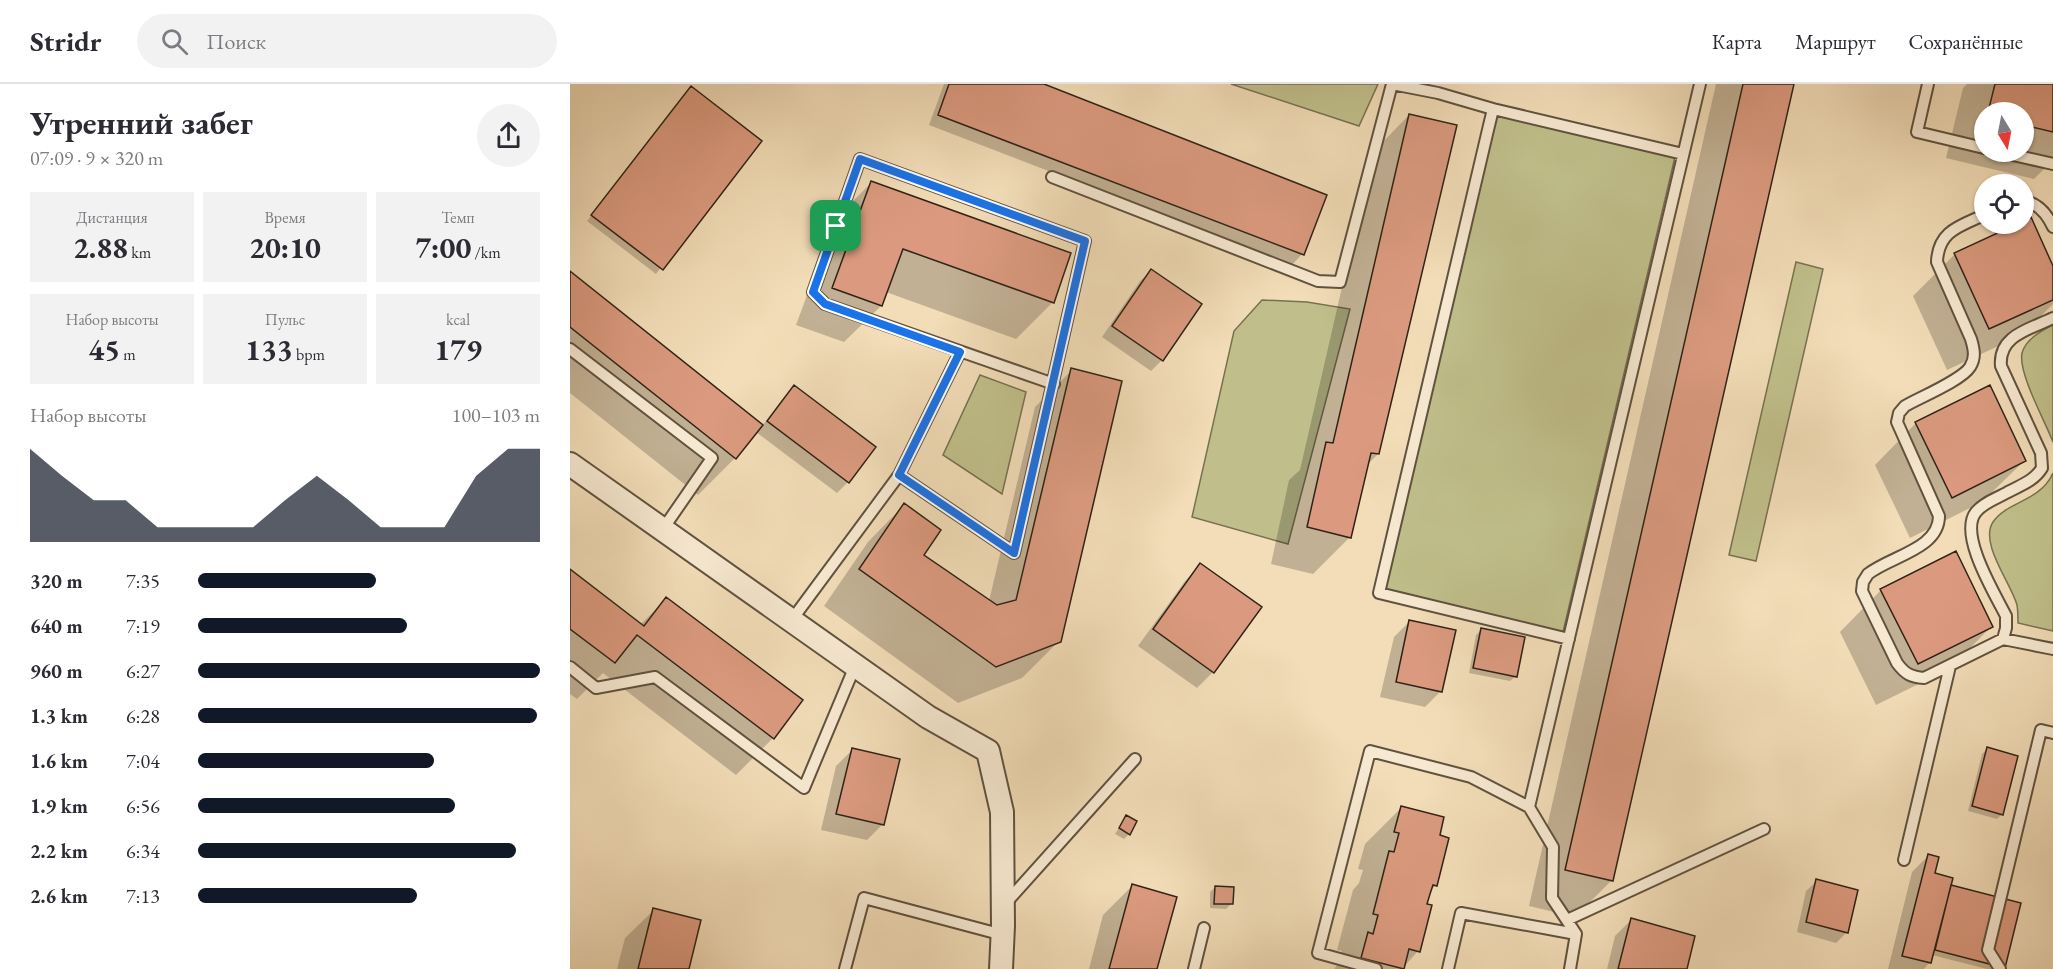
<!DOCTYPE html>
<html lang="ru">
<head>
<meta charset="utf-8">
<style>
  :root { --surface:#fff; --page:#f2f2f3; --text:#2b2b33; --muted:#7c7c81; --line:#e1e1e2; --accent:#111827 }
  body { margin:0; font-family:"EB Garamond",serif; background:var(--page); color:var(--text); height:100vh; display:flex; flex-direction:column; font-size:22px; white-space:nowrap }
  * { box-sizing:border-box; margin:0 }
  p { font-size:20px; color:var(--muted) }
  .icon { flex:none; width:33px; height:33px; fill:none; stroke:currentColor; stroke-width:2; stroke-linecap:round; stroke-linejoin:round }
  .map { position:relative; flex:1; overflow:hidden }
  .drawer { display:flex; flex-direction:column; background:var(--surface); width:570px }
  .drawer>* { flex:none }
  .needle { width:39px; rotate:170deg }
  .fabs { position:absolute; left:1404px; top:18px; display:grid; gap:12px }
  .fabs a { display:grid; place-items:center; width:60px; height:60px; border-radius:50%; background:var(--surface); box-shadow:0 2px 4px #0004; font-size:30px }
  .pin { position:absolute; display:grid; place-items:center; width:51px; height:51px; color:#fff; margin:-26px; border-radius:12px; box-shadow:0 3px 9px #0006 }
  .round { display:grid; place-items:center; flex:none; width:63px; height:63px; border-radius:32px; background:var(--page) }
  .head { display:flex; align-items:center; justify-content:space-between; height:102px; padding:0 30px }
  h1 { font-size:33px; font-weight:700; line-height:45px }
  .metrics { display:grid; grid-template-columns:repeat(3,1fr); gap:9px; height:102px; padding:6px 30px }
  .metrics div { display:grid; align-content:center; border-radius:0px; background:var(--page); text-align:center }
  .metrics b { font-size:30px; font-weight:700 }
  .metrics small { font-size:16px; font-weight:400 }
  .metrics p { font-size:16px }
  .chart { height:168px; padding:12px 30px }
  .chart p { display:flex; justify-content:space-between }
  .chart svg { width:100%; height:108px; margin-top:6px; fill:var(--accent); opacity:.7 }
  ul { padding:0 30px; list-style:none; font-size:20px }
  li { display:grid; grid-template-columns:96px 72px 1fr; align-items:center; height:45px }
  li i { height:15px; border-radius:8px; background:var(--accent) }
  header { display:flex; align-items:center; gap:36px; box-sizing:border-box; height:84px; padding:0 30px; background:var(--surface); border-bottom:2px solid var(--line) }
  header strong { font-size:28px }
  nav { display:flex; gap:33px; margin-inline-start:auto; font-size:21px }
  .search { width:420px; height:54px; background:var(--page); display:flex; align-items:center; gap:15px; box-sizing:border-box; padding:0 21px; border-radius:33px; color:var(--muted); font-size:22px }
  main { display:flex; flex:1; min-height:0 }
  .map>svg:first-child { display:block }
</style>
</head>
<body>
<header>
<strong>Stridr</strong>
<div class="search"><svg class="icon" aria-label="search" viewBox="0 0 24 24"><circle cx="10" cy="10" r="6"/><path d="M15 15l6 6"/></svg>Поиск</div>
<nav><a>Карта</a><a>Маршрут</a><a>Сохранённые</a></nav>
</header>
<main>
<section class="drawer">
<div class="head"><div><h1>Утренний забег</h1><p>07:09 · 9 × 320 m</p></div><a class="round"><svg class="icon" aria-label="share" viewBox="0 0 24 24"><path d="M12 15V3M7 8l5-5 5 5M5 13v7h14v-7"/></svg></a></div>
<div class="metrics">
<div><p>Дистанция</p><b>2.88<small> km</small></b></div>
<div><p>Время</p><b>20:10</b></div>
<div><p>Темп</p><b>7:00<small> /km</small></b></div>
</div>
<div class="metrics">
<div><p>Набор высоты</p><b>45<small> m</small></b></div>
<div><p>Пульс</p><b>133<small> bpm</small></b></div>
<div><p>kcal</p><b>179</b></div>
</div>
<div class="chart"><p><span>Набор высоты</span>100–103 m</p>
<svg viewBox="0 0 160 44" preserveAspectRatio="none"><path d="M0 44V6L10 17L20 27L30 27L40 38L50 38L60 38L70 38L80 27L90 17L100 27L110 38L120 38L130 38L140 17L150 6L160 6V44z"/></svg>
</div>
<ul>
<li><b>320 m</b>7:35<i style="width:52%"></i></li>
<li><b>640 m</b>7:19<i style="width:61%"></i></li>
<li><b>960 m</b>6:27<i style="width:100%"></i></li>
<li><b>1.3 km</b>6:28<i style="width:99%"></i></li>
<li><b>1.6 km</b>7:04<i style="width:69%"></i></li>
<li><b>1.9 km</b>6:56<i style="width:75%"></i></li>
<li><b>2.2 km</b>6:34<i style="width:93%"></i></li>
<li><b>2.6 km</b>7:13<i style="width:64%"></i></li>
</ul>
</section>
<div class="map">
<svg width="1483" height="885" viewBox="0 0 1483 885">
  <rect width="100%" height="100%" fill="#f2ddb8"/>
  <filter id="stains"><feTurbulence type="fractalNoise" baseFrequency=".00333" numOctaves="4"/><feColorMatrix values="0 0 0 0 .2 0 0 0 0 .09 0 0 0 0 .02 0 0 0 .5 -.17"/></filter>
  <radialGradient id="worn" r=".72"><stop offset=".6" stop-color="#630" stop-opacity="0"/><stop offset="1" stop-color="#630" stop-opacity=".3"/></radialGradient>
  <path fill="#c0bf8b" stroke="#787151" stroke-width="1.5" d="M 661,0 L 808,0 L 789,42 Z
    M 925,30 L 1105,73 L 993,548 L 815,505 Z
    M 1226,178 L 1253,185 L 1186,477 L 1159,471 Z
    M 692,216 L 737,218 L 780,225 L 718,460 L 622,433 L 664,247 Z
    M 1483,241 L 1483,358 C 1475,337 1448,289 1452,269 C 1456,255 1471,247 1483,241 Z
    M 410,291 L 456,308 L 432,410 L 373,371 Z
    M 1483,389 L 1483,547 L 1448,539 C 1448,533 1448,527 1447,521 C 1441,499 1409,459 1423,438 C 1437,417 1470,418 1483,389 Z"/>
  <path fill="#0003" fill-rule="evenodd" d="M 374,0 L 470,0 L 732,170 L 722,181 L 359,41 Z
    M 1146,0 L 1222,0 L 1042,796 L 1005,833 L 959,822 Z
    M 1397,0 L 1483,0 L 1483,76 L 1464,95 L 1376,74 L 1393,4 ZM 1414,28 L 1454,28 L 1454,68 L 1414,68 Z
    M 116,9 L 190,57 L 86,190 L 17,137 Z
    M 839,31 L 808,370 L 797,381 L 780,453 L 743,490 L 701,480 L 719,396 L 730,386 L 803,68 Z
    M 301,99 L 483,218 L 446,255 L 316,208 L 311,222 L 274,258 L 226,241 L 265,135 Z
    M 1460,135 L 1483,185 L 1483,220 L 1452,251 L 1377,286 L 1343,212 L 1385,170 Z
    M 581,187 L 592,276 L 581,287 L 532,253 L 570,197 Z
    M 0,189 L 192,342 L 214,313 L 224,303 L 304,363 L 278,398 L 267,409 L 186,348 L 165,374 L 128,411 L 0,309 Z
    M 502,286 L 489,557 L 452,594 L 388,619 L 254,522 L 298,458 L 334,421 L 352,471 L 419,517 L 465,323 Z
    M 1346,339 L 1454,377 L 1412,418 L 1340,454 L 1305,381 Z
    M 631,481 L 643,588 L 627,604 L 568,562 L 615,497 Z
    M 0,487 L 70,541 L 96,515 L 203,654 L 166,691 L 33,589 L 7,615 L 0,610 Z
    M 1311,506 L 1421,543 L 1379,585 L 1306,621 L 1270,548 Z
    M 840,537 L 871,607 L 855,623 L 810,613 L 824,553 Z
    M 911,546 L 946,592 L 940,597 L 899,589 L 906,551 Z
    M 1417,665 L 1432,730 L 1427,735 L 1398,727 L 1412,670 Z
    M 282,666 L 313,740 L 297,756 L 251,746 L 266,682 Z
    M 831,724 L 868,752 L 866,801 L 859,807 L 848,867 L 832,885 L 764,885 L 768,880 L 772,867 L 767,866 L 783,806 L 789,799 L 793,786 L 788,785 L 795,760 Z
    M 556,733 L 559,750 L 554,755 L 545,750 Z
    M 1358,772 L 1363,790 L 1378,806 L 1431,885 L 1417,885 L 1362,871 L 1360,878 L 1354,885 L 1318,885 L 1342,788 Z
    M 1247,797 L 1277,848 L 1266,859 L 1227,848 L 1236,807 Z
    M 562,802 L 586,885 L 519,885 L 533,831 Z
    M 645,803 L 661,820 L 656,825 L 640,824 L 640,808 Z
    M 84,826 L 117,885 L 47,885 L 55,854 Z
    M 1061,836 L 1115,885 L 1037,885 L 1045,852 Z"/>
  <path fill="#db9a7f" stroke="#2f2317" stroke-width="1.5" d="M 379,0 L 474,0 L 757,111 L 734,171 L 368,31 Z
    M 1173,0 L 1224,0 L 1043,797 L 995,786 Z
    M 1425,0 L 1483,0 L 1483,48 L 1454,41 L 1454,28 L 1418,28 Z
    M 121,2 L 192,57 L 93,186 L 21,131 Z
    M 839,30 L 887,41 L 809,370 L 801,369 L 781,454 L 737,443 L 756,358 L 763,359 Z
    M 301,97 L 501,169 L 484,219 L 333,165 L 312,222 L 262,204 Z
    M 1461,133 L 1483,182 L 1483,216 L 1419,245 L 1384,169 L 1447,140 L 1454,140 L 1454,136 Z
    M 581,185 L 632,220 L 593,277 L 542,242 Z
    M 0,187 L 193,341 L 166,375 L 0,243 Z
    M 501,284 L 552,297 L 491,558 L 426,583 L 289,485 L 334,419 L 371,446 L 354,471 L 427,521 L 446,516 Z
    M 224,301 L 306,363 L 279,399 L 197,337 Z
    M 1420,301 L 1456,377 L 1382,414 L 1345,338 Z
    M 1386,467 L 1423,543 L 1348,580 L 1310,505 Z
    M 630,479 L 692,523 L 644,589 L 583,545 Z
    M 0,485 L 74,542 L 96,513 L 233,616 L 204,655 L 67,551 L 45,579 L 0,545 Z
    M 839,536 L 886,546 L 872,608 L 826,598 Z
    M 911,544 L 955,553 L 947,593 L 903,584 Z
    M 1417,663 L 1448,672 L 1433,731 L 1402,722 Z
    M 282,664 L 330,675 L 314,741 L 266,730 Z
    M 831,722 L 874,733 L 870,751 L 879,754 L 867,802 L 863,801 L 860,810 L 857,820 L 862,821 L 850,868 L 839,865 L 834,885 L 791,874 L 798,848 L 803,850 L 808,831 L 803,830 L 819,767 L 824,768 L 829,749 L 824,748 Z
    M 556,731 L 567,737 L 560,751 L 549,744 Z
    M 1358,770 L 1369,773 L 1365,789 L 1383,794 L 1361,879 L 1332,872 Z
    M 1246,795 L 1288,806 L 1278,849 L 1236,838 Z
    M 562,800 L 607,813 L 587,885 L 539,885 Z
    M 1381,801 L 1451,819 L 1435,884 L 1365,866 Z
    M 645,802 L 664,803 L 663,820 L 644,820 Z
    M 83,824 L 131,836 L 119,885 L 68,885 Z
    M 1061,834 L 1125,852 L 1117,885 L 1048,885 Z"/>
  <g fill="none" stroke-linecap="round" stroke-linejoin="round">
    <defs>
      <path id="service" d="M 822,0 L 868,9 L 923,25
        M 1358,0 L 1347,48 L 1414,64
        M 1430,68 L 1483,80
        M 482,93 L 748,197 L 770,198 L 822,0
        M 1454,117 C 1468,119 1477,130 1483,143
        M 1414,131 C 1390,142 1368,147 1367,178 L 1401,255 C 1404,265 1406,274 1400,283 C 1392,296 1351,313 1335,322 L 1329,329 L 1327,338 L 1369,432 C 1369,465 1321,472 1298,490 L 1293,498 L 1292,507 L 1327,579 C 1335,590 1341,593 1354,594 L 1433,555 L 1483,565
        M 0,265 L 142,374 L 93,445
        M 329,391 L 390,268
        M 221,537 L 329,391 L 444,469 L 515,157 L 290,75 L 243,208 L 255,220 L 484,300
        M 999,555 L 809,509 L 917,50 L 923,25 L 1113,70
        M 1433,555 L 1436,544 L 1436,532 C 1425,510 1388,450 1406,428 C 1414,418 1428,414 1438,408 C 1451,401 1464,397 1472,384 L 1471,369 L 1431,282 C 1428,251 1461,245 1483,234
        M 0,583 L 26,604 L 85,593 L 234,704 L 285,582
        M 1334,776 L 1380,582
        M 435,820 L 565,675
        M 997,836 L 1194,745
        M 275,885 L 294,814 L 433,851
        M 624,885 L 634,844
        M 806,885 L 748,869 L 800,667 L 901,693 L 959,723
        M 878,885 L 891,829 L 1006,850
        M 1000,885 L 1006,850 L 982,814 L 983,763 L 959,723 L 1130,0
        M 1430,885 L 1418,866 L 1471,646 L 1483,649"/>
      <path id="minor" d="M 0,380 L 358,633 L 418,667 L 432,728 L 433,842 L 431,885"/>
    </defs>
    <use href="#service" stroke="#60523f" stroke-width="14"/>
    <use href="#minor" stroke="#60523f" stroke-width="26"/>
    <use href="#service" stroke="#f7e9d1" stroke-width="10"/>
    <use href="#minor" stroke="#f7e9d1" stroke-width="22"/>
  </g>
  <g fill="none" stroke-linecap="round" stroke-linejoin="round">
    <defs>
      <path id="route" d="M 290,75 L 515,157 L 444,469 L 329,391 L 390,268 L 255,220 L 243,208 Z"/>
    </defs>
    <use href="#route" stroke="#fff" stroke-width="12"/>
    <use href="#route" stroke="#1a73e8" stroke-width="8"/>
  </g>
  <rect width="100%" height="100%" filter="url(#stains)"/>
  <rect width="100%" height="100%" fill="url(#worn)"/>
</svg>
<div class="fabs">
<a><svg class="needle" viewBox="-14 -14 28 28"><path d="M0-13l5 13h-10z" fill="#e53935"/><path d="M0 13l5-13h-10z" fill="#7c7c81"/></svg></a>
<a><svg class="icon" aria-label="locate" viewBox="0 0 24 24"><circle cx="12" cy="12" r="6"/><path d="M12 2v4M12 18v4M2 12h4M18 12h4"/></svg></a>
</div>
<div class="pin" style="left:266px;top:142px;background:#1e9e55"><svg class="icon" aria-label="arrive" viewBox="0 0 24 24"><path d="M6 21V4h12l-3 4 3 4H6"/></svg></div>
</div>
</main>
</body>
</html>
